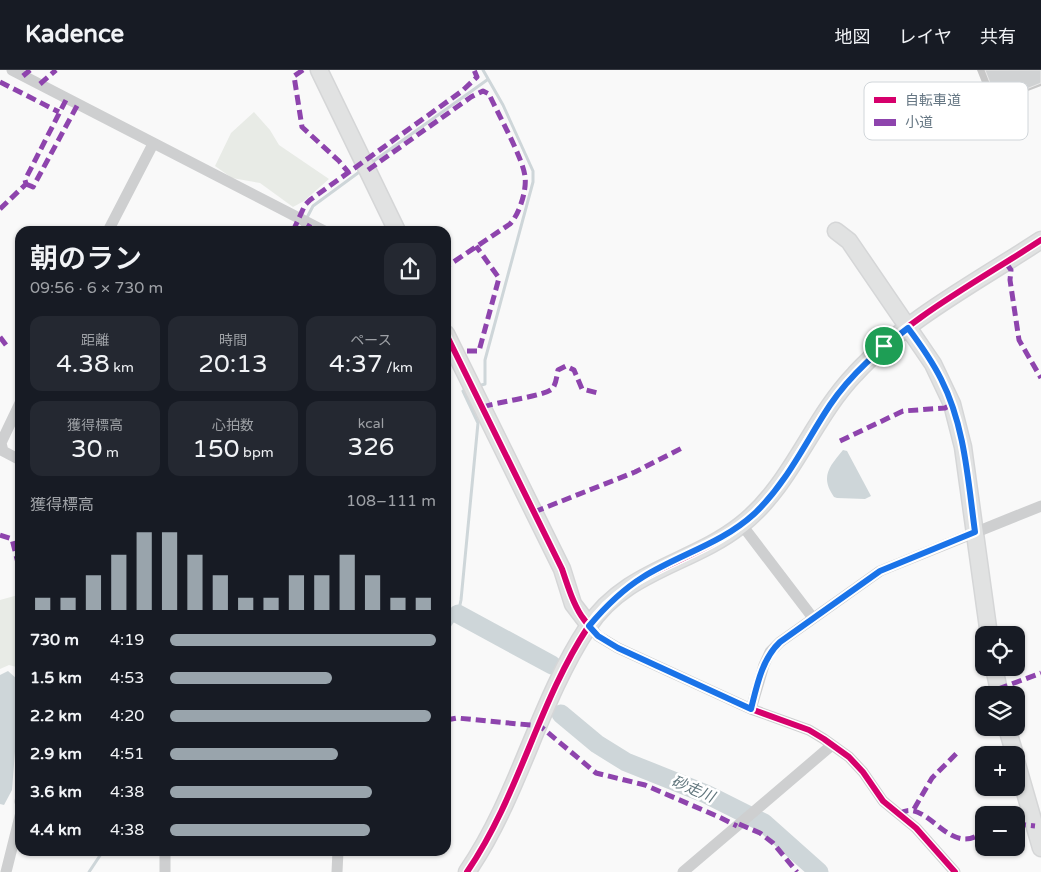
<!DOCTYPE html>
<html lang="ja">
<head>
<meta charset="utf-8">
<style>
  :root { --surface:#171b24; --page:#242831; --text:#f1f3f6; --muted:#9ea1a6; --line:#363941; --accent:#99a4ac }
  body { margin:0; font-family:"Varela Round","Noto Sans JP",sans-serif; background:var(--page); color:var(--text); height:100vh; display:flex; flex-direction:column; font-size:19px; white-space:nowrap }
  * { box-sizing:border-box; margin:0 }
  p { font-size:16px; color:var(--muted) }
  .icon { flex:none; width:28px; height:28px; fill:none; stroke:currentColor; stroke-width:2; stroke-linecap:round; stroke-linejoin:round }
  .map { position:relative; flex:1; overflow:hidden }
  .sheet { position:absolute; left:15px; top:156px; width:436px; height:630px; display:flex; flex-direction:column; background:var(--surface); border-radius:15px; box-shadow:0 1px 4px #0004 }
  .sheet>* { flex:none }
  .tools { position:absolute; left:975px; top:556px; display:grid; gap:10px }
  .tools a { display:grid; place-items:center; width:50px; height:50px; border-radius:10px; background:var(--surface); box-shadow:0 1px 4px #0004; font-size:25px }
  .pin { position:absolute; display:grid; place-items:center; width:42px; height:42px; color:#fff; margin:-21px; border:2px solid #fff; border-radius:50%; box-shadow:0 1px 5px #0007 }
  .round { display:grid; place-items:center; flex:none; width:52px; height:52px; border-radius:15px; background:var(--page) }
  .head { display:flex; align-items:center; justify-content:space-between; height:85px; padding:0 15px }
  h1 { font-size:28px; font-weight:600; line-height:38px }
  .stats { display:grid; grid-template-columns:repeat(3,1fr); gap:8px; height:85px; padding:5px 15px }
  .stats div { display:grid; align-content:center; border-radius:12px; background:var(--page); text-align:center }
  .stats b { font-size:25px; font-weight:600 }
  .stats small { font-size:14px; font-weight:400 }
  .stats p { font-size:14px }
  .chart { height:140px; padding:10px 15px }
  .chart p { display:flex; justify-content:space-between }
  .chart svg { width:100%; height:90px; margin-top:5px; stroke:var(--accent); stroke-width:6 }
  ul { padding:0 15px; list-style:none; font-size:16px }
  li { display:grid; grid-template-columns:80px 60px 1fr; align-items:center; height:38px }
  li i { height:12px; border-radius:6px; background:var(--accent) }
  header { display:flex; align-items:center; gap:30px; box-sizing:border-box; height:70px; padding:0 25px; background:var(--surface); border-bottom:1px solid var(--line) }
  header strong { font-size:24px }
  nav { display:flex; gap:28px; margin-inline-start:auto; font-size:18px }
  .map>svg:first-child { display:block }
</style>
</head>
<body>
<header>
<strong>Kadence</strong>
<nav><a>地図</a><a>レイヤ</a><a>共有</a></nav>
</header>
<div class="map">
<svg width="1041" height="802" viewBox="0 0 1041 802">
  <rect width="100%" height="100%" fill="#f9f9f9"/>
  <path fill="#e8ebe6" d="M 254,42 L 270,60 L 279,75 L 329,109 L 304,131 L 293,137 L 260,113 L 232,108 L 215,96 L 231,63 Z
    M 18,525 L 20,598 L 9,595 L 0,599 L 0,530 Z"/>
  <path fill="#ced6d9" d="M 843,380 L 847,381 L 871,426 L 865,429 L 837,428 L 834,427 C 820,407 829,397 843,380 Z
    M 8,601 L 17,609 L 20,618 L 12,720 L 4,735 L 0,734 L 0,605 Z"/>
  <path fill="#0003" d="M 977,0 L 1041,0 L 1041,16 L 991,35 Z"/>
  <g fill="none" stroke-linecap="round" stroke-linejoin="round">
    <path stroke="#ced6d9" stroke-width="3" d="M 371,93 L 487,10
      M 300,161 L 313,136 L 362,100
      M 478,316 L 485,314 L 485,290 L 533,112 L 533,101 L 503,35 L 483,0
      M 446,561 L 458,544 L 461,530 L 478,353 L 463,321 L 467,320
      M 89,802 L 103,781"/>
    <path stroke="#ced6d9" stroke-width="19" d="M 458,544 L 552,595
      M 561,644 L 597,674 L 626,692 L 706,724 L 764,753 L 819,802"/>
  </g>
  <path fill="#d0d2d3" stroke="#e8e8e8" d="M 985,0 L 1041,0 L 1041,13 L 997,31 Z"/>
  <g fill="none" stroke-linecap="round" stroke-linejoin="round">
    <defs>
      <path id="secondary" d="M 319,0 L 397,161
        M 836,161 L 849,171 L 933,294 L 952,334 L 963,377 L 989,565
        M 446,264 L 562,499 L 573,534 L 589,555
        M 994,598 L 1000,625
        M 1007,658 L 1015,685
        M 1016,691 L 1041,778
        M 467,802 C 519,726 538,633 588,557 C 625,500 692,494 741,455 C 792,415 811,350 855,304 C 904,250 980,210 1041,170"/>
    </defs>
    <use href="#secondary" stroke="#d5d6d7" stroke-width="19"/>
    <path stroke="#cecfd0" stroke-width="11" d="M 12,0 L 324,161
      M 108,161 L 153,74
      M 20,333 L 1,373 L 3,381 L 20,390
      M 742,455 L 813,548
      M 589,555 L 598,566 L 618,578 L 751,639 L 809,660 L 824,669 L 849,687 L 863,702 L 883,731 L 916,758 L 955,802
      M 751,639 L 764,595 L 770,582 L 780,572 L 880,501 L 1041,436
      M 20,731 L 20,732
      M 6,802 L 20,746
      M 165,802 L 165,781
      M 337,802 L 338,781
      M 683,802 L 832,675"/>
    <use href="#secondary" stroke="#e1e2e2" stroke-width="16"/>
    <path stroke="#8e44ad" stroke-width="5" stroke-dasharray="10 5" stroke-linecap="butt" d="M 303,0 L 294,6 L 302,57 L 339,91 L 349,103
      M 23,6 L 30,0
      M 0,12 L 59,42
      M 40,14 L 56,0
      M 368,100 L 471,27 L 483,21 L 489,24 C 497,42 524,90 525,107 C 527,120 519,145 510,154 L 446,197
      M 26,114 L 33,117 L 78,34
      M 0,139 L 26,114 L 25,110 L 67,28
      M 293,161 L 305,135 L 310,130 L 462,21 L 477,7 L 474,0
      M 306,161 L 310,154
      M 1006,193 L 1011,200 L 1010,210 L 1019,270 L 1041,308
      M 0,267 L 6,275
      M 467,281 L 479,281 L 499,208 L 476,176
      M 483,337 C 497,332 544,326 552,319 C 556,315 557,305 558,300 L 566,296 L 574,300 L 582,319 L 598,323
      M 840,371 L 903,341 L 945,338 L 952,334
      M 534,442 L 635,402 L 682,378
      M 0,465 L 12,469 L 20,501
      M 998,619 L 1041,603
      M 446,650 L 457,648 L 540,656 L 596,703 L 645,715 L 719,747 L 737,756
      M 914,739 L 932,708 L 957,683
      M 899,744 C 927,725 949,791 984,761
      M 739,754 L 760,763 L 773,773 L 797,802
      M 1016,754 L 1035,756"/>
    <defs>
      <path id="cycleway" d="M 446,264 L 562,499 C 575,538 581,557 618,578 L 751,639 L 809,660 L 824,669 L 849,687 L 863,702 L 883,731 L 916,758 L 955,802
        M 467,802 C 519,726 538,633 588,557 C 625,500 692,494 741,455 C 792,415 811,350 855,304 C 904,250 980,210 1041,170"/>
    </defs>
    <use href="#cycleway" stroke="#fff" stroke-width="9"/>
    <use href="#cycleway" stroke="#d6006c" stroke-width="6"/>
  </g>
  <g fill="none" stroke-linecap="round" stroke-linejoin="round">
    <defs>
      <path id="route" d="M 908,258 C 920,274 932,291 941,309 C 965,356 968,411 975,462 L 880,501 L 780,572 C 762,589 757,615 751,639 L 618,578 L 598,566 L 589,556 C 605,537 622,520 643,507 C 680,484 721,474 754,444 C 787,413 806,371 830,335 C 851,304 879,280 908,258 Z"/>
    </defs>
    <use href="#route" stroke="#fff" stroke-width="10"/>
    <use href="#route" stroke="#1a73e8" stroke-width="6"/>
  </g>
  <g text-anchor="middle" stroke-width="5" stroke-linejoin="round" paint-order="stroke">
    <g font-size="15" font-style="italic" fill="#60757c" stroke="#fff">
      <text transform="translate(693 719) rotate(23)" y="5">砂走川</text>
    </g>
  </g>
  <rect x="864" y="12" width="164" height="58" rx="8" fill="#fff" stroke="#d1d6da" stroke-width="1"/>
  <rect x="874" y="27" width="22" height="6" fill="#d6006c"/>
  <rect x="874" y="49" width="22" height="7" fill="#8e44ad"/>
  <g font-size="14" fill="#657683">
    <text x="905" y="35">自転車道</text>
    <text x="905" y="57">小道</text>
  </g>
</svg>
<div class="tools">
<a><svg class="icon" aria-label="locate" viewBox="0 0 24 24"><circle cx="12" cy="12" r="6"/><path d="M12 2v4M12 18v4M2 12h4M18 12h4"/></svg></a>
<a><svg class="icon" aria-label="layers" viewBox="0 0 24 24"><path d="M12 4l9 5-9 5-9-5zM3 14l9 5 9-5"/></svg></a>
<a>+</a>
<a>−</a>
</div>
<div class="pin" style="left:884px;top:276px;background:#1e9e55"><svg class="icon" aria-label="arrive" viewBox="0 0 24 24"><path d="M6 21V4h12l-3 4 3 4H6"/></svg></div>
<section class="sheet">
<div class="head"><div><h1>朝のラン</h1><p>09:56 · 6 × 730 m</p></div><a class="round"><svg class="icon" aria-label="share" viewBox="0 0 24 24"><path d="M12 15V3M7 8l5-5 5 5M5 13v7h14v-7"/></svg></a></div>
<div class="stats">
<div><p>距離</p><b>4.38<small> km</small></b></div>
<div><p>時間</p><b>20:13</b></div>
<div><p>ペース</p><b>4:37<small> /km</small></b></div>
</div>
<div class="stats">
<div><p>獲得標高</p><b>30<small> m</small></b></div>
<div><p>心拍数</p><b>150<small> bpm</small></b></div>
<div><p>kcal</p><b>326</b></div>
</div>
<div class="chart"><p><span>獲得標高</span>108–111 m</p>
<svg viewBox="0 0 160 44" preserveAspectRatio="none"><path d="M5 44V38M15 44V38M25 44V27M35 44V17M45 44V6M55 44V6M65 44V17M75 44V27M85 44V38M95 44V38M105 44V27M115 44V27M125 44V17M135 44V27M145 44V38M155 44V38"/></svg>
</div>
<ul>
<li><b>730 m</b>4:19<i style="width:100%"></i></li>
<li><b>1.5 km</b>4:53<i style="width:61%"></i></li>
<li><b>2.2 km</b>4:20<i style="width:98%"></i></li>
<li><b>2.9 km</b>4:51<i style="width:63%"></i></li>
<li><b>3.6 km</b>4:38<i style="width:76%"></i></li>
<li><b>4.4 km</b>4:38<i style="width:75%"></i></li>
</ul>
</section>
</div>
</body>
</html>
